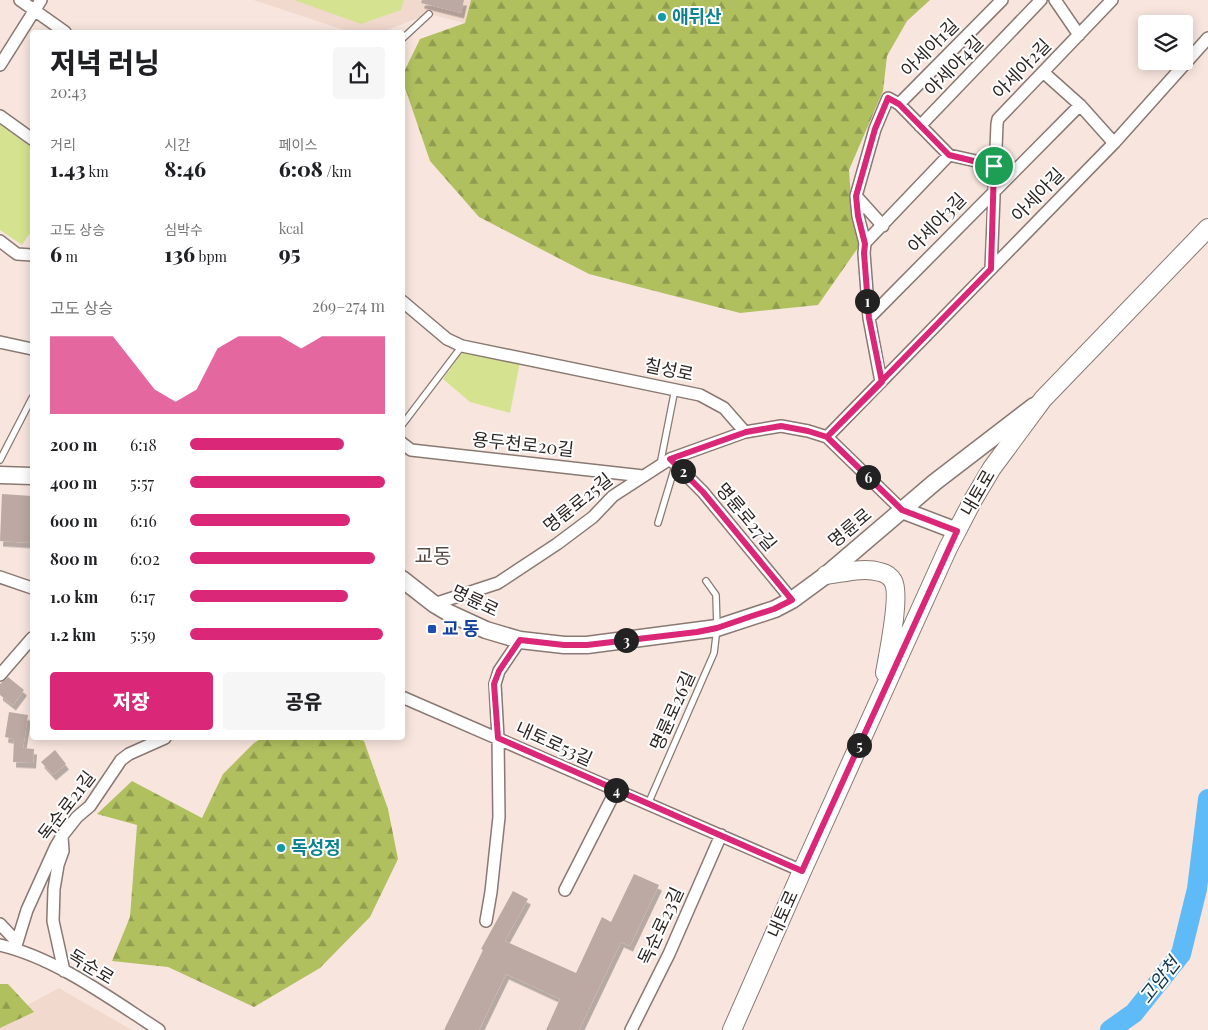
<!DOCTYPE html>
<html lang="ko">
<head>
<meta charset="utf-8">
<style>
  :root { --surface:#fff; --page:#f6f6f6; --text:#202124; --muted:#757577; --accent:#db2777 }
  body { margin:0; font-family:"Playfair Display","Noto Sans KR",serif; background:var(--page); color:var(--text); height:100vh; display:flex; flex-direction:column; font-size:19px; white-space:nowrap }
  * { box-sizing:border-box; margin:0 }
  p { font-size:16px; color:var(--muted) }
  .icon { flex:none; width:28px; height:28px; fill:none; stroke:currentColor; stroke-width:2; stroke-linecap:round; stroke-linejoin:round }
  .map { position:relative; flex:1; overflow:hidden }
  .sheet { position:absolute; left:30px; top:30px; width:375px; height:710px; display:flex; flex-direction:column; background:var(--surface); border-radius:5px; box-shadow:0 2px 12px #0003 }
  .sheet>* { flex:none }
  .buttons { position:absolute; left:1138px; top:15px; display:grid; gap:10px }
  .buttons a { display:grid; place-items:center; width:55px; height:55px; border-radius:5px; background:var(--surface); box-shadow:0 2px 12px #0003; font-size:25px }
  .pin { position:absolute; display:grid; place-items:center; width:42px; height:42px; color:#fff; margin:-21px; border:2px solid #fff; border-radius:50%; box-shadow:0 1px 5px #0007 }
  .km { position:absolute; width:25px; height:25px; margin:-12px; border-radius:50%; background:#222; color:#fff; font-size:14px; line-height:25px; text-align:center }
  .round { display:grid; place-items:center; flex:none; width:52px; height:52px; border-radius:5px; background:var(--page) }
  .headline { display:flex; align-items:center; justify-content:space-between; height:85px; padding:0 20px }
  h1 { font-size:28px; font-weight:800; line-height:38px }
  .figures { display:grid; grid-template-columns:repeat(3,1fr); gap:8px; height:85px; padding:5px 20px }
  .figures div { display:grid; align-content:center }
  .figures b { font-size:21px; font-weight:800 }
  .figures small { font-size:14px; font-weight:400 }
  .figures p { font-size:14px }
  .chart { height:140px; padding:10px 20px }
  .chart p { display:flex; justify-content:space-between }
  .chart svg { width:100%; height:90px; margin-top:5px; fill:var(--accent); opacity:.7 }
  .primary-button { display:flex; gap:10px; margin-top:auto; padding:10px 20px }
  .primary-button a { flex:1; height:58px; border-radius:5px; background:var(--accent); color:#fff; font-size:20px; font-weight:800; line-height:58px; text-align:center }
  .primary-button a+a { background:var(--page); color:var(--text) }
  ul { padding:0 20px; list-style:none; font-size:16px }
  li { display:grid; grid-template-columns:80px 60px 1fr; align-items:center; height:38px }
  li i { height:12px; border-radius:6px; background:var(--accent) }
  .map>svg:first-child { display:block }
</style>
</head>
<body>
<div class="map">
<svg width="1208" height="1030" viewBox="0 0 1208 1030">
  <defs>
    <pattern id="forest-firs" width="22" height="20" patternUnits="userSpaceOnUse" patternTransform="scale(1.25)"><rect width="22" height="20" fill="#b1c05f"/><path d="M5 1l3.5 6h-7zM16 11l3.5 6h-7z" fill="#909c4e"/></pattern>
    <filter id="shadow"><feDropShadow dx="3" dy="5.5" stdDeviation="0" flood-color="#0004"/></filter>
  </defs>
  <rect width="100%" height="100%" fill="#f8e6de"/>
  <path fill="#f2d9ce" d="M 253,0 L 471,0 L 465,23 L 429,14 L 381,32 L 350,32 Z
    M 59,988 L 132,1030 L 0,1030 L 0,1020 Z"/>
  <path fill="#d5e390" d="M 294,0 L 404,0 L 401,10 L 361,24 Z
    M 0,124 L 32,148 L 32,230 L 22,245 L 0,230 Z
    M 462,352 L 520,362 L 510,413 L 470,402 L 443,379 Z"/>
  <path fill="url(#forest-firs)" d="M 471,0 L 930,0 L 907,21 L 887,56 L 883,91 L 849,170 L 851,197 L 862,242 L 818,305 L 740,313 L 589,274 L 479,217 L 430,161 L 403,82 L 402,76 L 420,39 L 465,23 Z
    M 262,738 L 356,738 L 364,741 L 388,809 L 398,859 L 370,917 L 320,968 L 254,1007 L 168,967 L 112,961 L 130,917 L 137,825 L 97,814 L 132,781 L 202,818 L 223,774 L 254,743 Z
    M 0,984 L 8,984 L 34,1012 L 0,1028 Z"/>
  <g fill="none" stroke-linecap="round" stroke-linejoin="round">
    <path stroke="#5fbbf7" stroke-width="20" d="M 1110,1030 L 1134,1013 L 1181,954 L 1197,889 L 1208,799"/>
  </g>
  <path fill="#bca9a4" filter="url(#shadow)" d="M 422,0 L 464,0 L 461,13 L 421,3 Z
    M 2,494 L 32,496 L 32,543 L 0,541 Z
    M 8,677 L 24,690 L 13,705 L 0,695 L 0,684 Z
    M 9,712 L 28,715 L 23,748 L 34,749 L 33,763 L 13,762 L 14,739 L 5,737 Z
    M 55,750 L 66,764 L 53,775 L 41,762 Z
    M 634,874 L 659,885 L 630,946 L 621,942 L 579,1030 L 546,1030 L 560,999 L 506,974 L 479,1030 L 444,1030 L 483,950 L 481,949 L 513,891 L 528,899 L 505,941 L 576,973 L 602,917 L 611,922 Z"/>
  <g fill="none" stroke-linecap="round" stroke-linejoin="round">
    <defs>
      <path id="lane" d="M 402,39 L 429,14
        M 402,425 L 462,346
        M 0,460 L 32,398
        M 660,465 L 675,389
        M 658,523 L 676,463
        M 648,804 L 714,653 L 717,628 L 716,595 L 706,581"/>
      <path id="street" d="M 20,0 L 65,32
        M 1055,0 L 1079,35
        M 0,65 L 41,0
        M 1043,72 L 1080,105 L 1114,143
        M 899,104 L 1002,0
        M 0,116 L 32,139
        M 920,126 L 1041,0
        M 856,196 L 858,216 L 865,243
        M 883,226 L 856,196 L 875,129 L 888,98 L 899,104 L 949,155 L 994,165
        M 0,241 L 17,254 L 32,255
        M 991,269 L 997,124 L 998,119 L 1112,0
        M 402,301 L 447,339 L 462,346 L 700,395 L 724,408 L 745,432 L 781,426 L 808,431 L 827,437 L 902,510
        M 869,318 L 1080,105
        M 0,342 L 32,349
        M 881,382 L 869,318 L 864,253 L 865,243 L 949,155
        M 827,437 L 1114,143 L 1208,38
        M 402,443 L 411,450 L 643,476
        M 670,459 L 703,492 L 792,600
        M 0,577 L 32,588
        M 434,604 L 498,583 L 557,544 L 593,517 L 613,496 L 670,459 L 745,432
        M 0,675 L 32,638
        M 402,697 L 802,871
        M 62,836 L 63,851 L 58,865 L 54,889 L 53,921 L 64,971
        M 565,890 L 616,790
        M 486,921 L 491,892 L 499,817 L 498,738 L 495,684 L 499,671 L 520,640
        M 0,924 L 17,942
        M 0,945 C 56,958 111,999 159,1030
        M 15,949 L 27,910 L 56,846 L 62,836 L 77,817 L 90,806 L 121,760 L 129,754 L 165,738
        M 631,1030 L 669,954 L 721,835"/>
      <path id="secondary" d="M 0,475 L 32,476
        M 902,510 L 957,531
        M 402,579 L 434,604 L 449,613 L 486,630 L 520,640 L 564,645 L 587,645 L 717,628 L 775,609 L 792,600 L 826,575 L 935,482 L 1034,406"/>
      <path id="primary" d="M 826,575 C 843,573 863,567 880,572 C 885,573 890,576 893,581 C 901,595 888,655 885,673
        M 732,1030 L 802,871 L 948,548 L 973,500 L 992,468 L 1043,399 L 1208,228"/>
    </defs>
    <use href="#lane" stroke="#897972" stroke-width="8"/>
    <use href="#street" stroke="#897972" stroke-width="14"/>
    <use href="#secondary" stroke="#897972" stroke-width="19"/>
    <use href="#primary" stroke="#897972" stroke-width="20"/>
    <use href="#lane" stroke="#fff" stroke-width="5.5"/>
    <use href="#street" stroke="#fff" stroke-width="11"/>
    <use href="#secondary" stroke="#fff" stroke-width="16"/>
    <use href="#primary" stroke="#fff" stroke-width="18"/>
  </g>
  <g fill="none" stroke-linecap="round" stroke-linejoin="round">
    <defs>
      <path id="route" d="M 994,166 L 949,155 L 899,104 L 888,98 L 875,129 L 856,196 L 858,216 L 865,244 L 864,253 L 869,318 L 882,382 L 827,437 L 808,431 L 781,426 L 746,432 L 670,459 L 703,492 L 792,600 L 774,609 L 752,616 L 717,628 L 697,632 L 587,645 L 564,645 L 520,640 L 499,671 L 494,684 L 498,738 L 802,871 L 957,531 L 902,510 L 827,437 C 882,381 936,325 991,269 L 994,166"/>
    </defs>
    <use href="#route" stroke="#fff" stroke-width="10"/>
    <use href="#route" stroke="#db2777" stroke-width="6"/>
  </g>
  <g fill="#0f9aa8" stroke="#fff" stroke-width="2">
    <circle cx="662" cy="17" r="5"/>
    <circle cx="281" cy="848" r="5"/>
  </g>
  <rect fill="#1a4fb4" stroke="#fff" stroke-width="2" x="427" y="624" width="10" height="10" rx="2.5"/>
  <g text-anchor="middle" stroke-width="4" stroke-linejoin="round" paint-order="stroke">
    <g font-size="18" font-weight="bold" fill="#0d838f" stroke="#fff" text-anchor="start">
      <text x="672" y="23">애뒤산</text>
      <text x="291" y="854">독성정</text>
    </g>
    <g font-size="18" fill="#2d2623" stroke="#fff">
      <text transform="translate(930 48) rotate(-45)" y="6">아세아1길</text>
      <text transform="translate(954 66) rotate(-46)" y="6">아세아4길</text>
      <text transform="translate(1022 69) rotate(-46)" y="6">아세아2길</text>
      <text transform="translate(1038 195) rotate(-46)" y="6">아세아길</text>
      <text transform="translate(937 223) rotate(-46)" y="6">아세아3길</text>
      <text transform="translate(669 370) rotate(12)" y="6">칠성로</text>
      <text transform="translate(523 445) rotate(6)" y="6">용두천로20길</text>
      <text transform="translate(978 493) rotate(-60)" y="6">내토로</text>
      <text transform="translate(578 503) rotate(-39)" y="6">명륜로25길</text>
      <text transform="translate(746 517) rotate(50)" y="6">명륜로27길</text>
      <text transform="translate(850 528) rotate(-40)" y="6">명륜로</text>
      <text transform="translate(475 601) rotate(25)" y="6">명륜로</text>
      <text transform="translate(673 711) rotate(-66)" y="6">명륜로26길</text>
      <text transform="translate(554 744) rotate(24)" y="6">내토로53길</text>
      <text transform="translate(67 806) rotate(-53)" y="6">독순로21길</text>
      <text transform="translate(783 914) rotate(-66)" y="6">내토로</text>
      <text transform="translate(661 926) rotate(-65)" y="6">독순로23길</text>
      <text transform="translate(91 967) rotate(31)" y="6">독순로</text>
    </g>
    <g font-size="18" font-weight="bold" fill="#164399" stroke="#fff" text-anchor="start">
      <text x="442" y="635">교 동</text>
    </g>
    <g font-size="19" font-style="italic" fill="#0f374f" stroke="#fff">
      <text transform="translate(1159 980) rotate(-52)" y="7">고암천</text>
    </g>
    <g font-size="20" fill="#594a43" stroke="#fff">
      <text x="433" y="563">교동</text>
    </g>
  </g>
</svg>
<div class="buttons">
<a><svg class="icon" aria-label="layers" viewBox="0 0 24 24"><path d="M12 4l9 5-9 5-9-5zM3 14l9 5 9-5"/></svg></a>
</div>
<div class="pin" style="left:994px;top:166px;background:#1e9e55"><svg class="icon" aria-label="arrive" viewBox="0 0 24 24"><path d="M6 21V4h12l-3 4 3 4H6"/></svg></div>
<b class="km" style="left:867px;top:301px">1</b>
<b class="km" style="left:683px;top:471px">2</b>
<b class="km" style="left:626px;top:640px">3</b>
<b class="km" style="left:616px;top:790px">4</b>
<b class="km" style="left:859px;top:745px">5</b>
<b class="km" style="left:868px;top:477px">6</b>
<section class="sheet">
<div class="headline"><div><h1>저녁 러닝</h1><p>20:43</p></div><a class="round"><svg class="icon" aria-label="share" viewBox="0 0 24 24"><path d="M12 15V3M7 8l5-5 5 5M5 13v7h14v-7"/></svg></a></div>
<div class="figures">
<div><p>거리</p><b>1.43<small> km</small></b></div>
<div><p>시간</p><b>8:46</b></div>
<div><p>페이스</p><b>6:08<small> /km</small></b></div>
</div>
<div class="figures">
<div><p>고도 상승</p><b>6<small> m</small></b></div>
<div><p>심박수</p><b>136<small> bpm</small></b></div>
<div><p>kcal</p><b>95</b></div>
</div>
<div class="chart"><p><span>고도 상승</span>269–274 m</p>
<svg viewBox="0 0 160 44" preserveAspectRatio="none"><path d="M0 44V6L10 6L20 6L30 6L40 19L50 32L60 38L70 32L80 12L90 6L100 6L110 6L120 12L130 6L140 6L150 6L160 6V44z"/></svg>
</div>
<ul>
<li><b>200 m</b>6:18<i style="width:79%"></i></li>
<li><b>400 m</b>5:57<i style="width:100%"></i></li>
<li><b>600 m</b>6:16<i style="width:82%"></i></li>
<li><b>800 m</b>6:02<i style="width:95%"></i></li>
<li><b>1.0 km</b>6:17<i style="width:81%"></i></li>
<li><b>1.2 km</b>5:59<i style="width:99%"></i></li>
</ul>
<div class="primary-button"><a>저장</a><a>공유</a></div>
</section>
</div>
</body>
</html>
